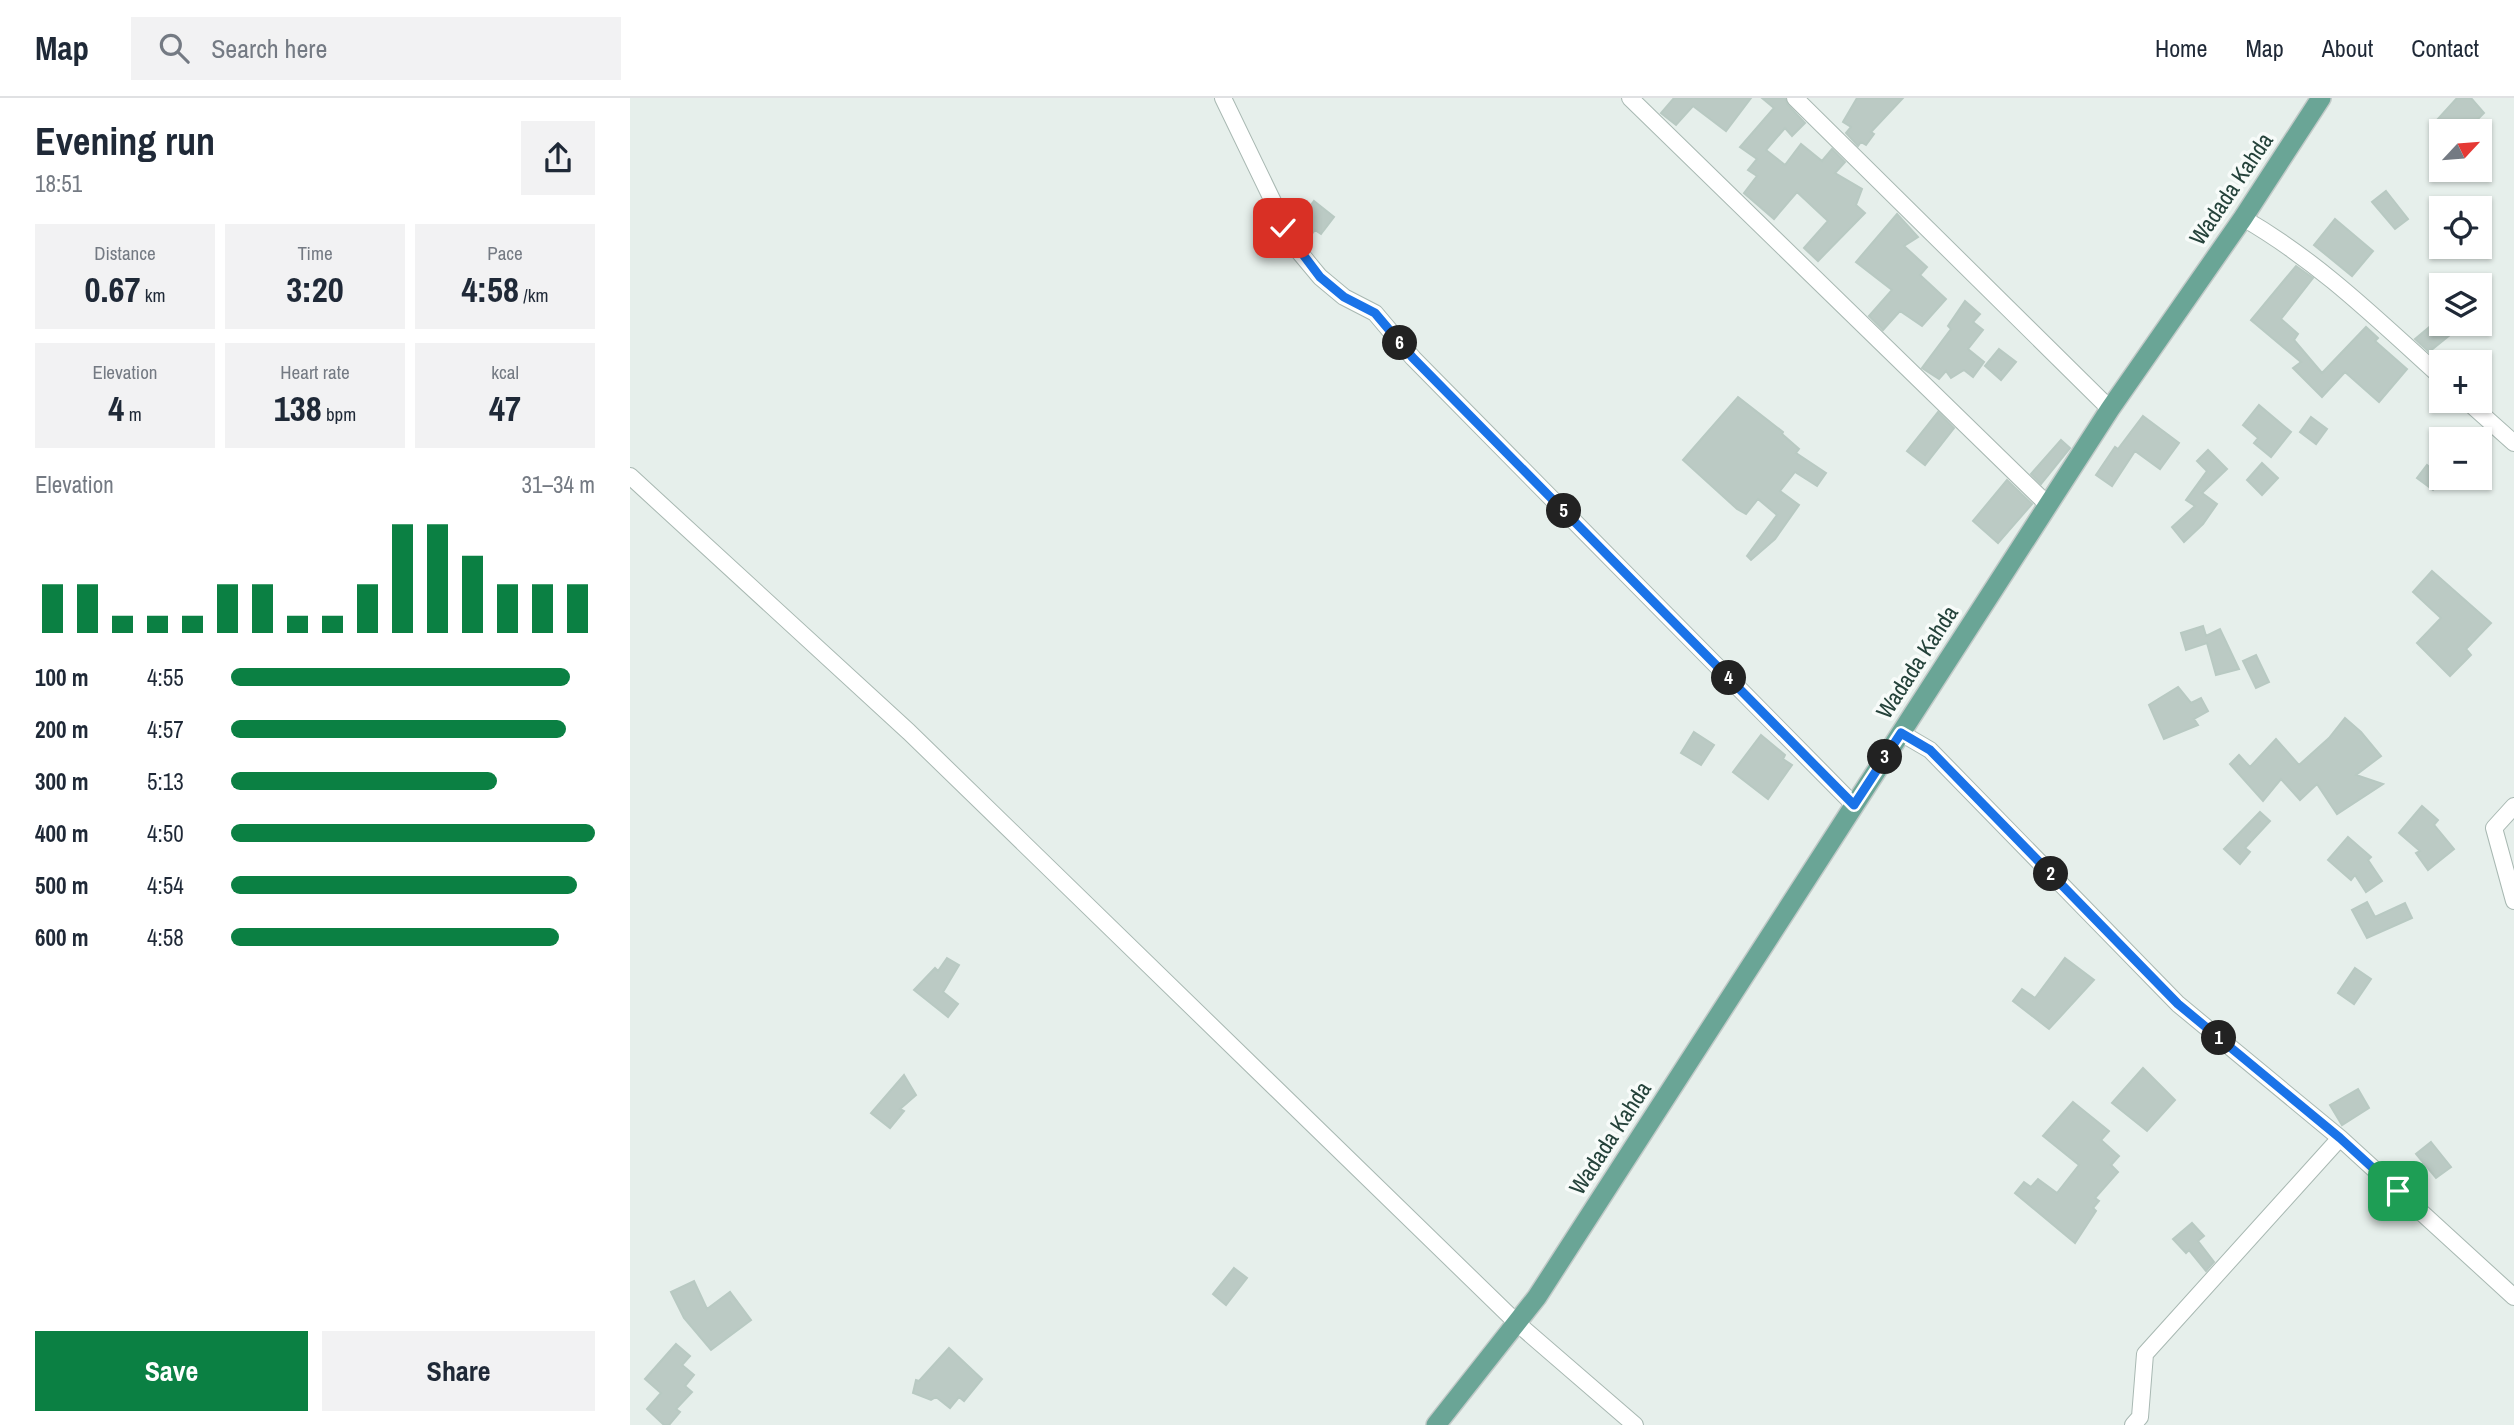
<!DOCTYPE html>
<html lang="en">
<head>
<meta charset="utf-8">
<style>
  :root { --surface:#fff; --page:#f2f2f3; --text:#1f2937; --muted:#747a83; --line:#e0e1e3; --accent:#0b8043 }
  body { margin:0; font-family:"Archivo Narrow",sans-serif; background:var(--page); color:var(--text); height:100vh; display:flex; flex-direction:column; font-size:26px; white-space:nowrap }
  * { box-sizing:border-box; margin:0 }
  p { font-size:23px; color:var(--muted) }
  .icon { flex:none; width:38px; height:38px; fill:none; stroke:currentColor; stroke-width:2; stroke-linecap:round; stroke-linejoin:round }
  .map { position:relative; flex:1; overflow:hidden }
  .panel { display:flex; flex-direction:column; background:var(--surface); width:630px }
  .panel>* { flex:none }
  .needle { width:46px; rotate:64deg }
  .tools { position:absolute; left:1799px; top:21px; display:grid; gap:14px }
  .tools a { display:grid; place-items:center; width:63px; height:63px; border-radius:0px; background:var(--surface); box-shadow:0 2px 5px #0004; font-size:35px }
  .pin { position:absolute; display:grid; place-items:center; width:60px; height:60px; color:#fff; margin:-30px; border-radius:14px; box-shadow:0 4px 10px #0006 }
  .km { position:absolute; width:35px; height:35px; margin:-18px; border-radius:50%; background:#222; color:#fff; font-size:19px; line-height:35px; text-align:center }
  .round { display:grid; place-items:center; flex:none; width:74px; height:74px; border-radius:0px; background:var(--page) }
  .summary { display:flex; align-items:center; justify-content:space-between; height:119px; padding:0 35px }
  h1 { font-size:38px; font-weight:800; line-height:52px }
  .figures { display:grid; grid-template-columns:repeat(3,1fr); gap:10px; height:119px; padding:7px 35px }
  .figures div { display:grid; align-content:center; border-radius:0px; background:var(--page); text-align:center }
  .figures b { font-size:35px; font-weight:800 }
  .figures small { font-size:19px; font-weight:400 }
  .figures p { font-size:19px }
  .chart { height:196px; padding:14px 35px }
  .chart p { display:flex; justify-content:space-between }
  .chart svg { width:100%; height:126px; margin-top:7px; stroke:var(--accent); stroke-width:6 }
  .cta { display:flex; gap:14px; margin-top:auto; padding:14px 35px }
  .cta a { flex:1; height:80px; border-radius:0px; background:var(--accent); color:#fff; font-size:28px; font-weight:800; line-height:80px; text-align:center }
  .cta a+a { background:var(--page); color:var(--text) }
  ul { padding:0 35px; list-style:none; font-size:23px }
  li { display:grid; grid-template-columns:112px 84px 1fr; align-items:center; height:52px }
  li i { height:18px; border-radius:9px; background:var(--accent) }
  header { display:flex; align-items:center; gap:42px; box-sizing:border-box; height:98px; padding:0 35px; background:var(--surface); border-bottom:2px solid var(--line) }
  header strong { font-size:33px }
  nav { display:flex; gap:38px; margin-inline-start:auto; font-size:24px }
  .search { width:490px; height:63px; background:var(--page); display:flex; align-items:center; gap:18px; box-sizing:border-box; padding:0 24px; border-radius:0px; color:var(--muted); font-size:26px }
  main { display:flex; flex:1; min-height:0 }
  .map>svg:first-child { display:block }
</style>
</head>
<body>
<header>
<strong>Map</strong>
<div class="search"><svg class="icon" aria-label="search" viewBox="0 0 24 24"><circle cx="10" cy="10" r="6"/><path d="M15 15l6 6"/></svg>Search here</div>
<nav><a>Home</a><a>Map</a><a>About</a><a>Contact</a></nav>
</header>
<main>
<section class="panel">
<div class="summary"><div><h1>Evening run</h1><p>18:51</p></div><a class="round"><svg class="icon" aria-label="share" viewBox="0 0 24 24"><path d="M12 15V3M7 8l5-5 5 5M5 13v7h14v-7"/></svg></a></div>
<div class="figures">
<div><p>Distance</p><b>0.67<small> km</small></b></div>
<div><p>Time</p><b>3:20</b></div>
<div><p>Pace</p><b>4:58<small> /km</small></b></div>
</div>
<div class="figures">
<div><p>Elevation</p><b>4<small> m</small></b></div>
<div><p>Heart rate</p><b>138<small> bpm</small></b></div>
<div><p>kcal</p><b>47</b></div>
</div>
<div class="chart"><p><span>Elevation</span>31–34 m</p>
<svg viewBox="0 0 160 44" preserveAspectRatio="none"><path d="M5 44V27M15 44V27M25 44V38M35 44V38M45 44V38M55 44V27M65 44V27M75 44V38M85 44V38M95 44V27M105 44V6M115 44V6M125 44V17M135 44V27M145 44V27M155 44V27"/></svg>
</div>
<ul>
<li><b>100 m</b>4:55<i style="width:93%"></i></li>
<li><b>200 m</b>4:57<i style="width:92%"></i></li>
<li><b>300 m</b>5:13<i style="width:73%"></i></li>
<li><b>400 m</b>4:50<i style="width:100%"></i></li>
<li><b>500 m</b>4:54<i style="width:95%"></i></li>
<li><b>600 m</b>4:58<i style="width:90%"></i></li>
</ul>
<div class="cta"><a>Save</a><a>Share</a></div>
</section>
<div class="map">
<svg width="1884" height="1327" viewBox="0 0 1884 1327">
  <rect width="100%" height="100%" fill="#e6efeb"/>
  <path fill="#bbcac4" stroke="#b8c9c2" stroke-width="2" d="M 1044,0 L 1121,0 L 1096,33 L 1063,8 L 1046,27 L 1031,15 Z
    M 1132,0 L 1155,0 L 1158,7 L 1175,25 L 1162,38 L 1155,30 L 1136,52 L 1155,67 L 1171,46 L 1192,63 L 1202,51 L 1215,64 L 1205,75 L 1232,91 L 1226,107 L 1235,115 L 1188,163 L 1174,150 L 1198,123 L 1167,94 L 1144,121 L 1114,95 L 1127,78 L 1118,72 L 1127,61 L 1110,49 L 1144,10 Z
    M 1227,0 L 1273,0 L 1241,34 L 1244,36 L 1236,47 L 1231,44 L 1228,48 L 1216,35 L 1221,29 L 1213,24 Z
    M 1827,0 L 1841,0 L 1854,15 L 1836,33 L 1818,33 L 1807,22 Z
    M 1756,93 L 1778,121 L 1765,131 L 1742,104 Z
    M 684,103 L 704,119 L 691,136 L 685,132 L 675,144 L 666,127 Z
    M 1267,116 L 1288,139 L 1274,148 L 1297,169 L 1290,177 L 1316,201 L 1292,228 L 1270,213 L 1253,232 L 1239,218 L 1262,192 L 1226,164 Z
    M 1705,121 L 1743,153 L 1722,178 L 1684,147 Z
    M 1666,168 L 1683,180 L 1651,221 L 1668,236 L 1664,242 L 1692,275 L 1736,229 L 1748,240 L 1745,243 L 1777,271 L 1749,304 L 1715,274 L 1692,299 L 1663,270 L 1671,264 L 1621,222 Z
    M 1335,203 L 1350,216 L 1343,224 L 1353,232 L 1338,251 L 1354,264 L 1343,279 L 1334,272 L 1321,280 L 1316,273 L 1309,281 L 1292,270 L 1321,231 L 1318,228 Z
    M 1809,221 L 1821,236 L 1799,254 L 1785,241 Z
    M 1369,251 L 1386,264 L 1371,282 L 1355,268 Z
    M 1108,299 L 1153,334 L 1152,336 L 1169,351 L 1166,355 L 1196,375 L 1187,388 L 1165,374 L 1150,393 L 1169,407 L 1145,441 L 1121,462 L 1117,458 L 1147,417 L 1128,401 L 1116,416 L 1107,411 L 1053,362 Z
    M 1629,307 L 1661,334 L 1641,359 L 1624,345 L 1628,340 L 1613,327 Z
    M 1308,314 L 1324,330 L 1295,367 L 1277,353 Z
    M 1513,318 L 1549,345 L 1530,371 L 1505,353 L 1482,388 L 1466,377 L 1485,349 L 1488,351 Z
    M 1681,319 L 1697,331 L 1686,346 L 1670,334 Z
    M 1431,342 L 1440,350 L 1411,386 L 1401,376 Z
    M 1578,352 L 1597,371 L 1572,395 L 1587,406 L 1573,426 L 1554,444 L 1542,429 L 1565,408 L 1556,402 L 1577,373 L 1567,363 Z
    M 1632,365 L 1648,380 L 1632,397 L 1617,382 Z
    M 1797,367 L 1813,380 L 1803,392 L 1787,380 Z
    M 1377,382 L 1402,406 L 1368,445 L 1343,423 Z
    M 1802,473 L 1861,525 L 1836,551 L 1841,557 L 1820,578 L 1787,545 L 1811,520 L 1783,494 Z
    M 1573,528 L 1576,538 L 1590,531 L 1609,571 L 1586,577 L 1577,545 L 1556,552 L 1551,535 Z
    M 1626,557 L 1639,584 L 1626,590 L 1613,563 Z
    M 1548,589 L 1561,605 L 1571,600 L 1578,613 L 1564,621 L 1568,627 L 1534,641 L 1519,607 Z
    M 1715,620 L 1731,634 L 1751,658 L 1726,677 L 1753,686 L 1707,716 L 1687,686 L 1670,702 L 1651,681 L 1633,703 L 1600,666 L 1609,657 L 1620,669 L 1646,641 L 1669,667 L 1699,640 Z
    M 1064,634 L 1084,647 L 1071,667 L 1051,655 Z
    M 1131,637 L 1155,657 L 1153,661 L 1162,667 L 1138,701 L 1103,674 Z
    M 1792,708 L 1808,722 L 1804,727 L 1824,751 L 1798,772 L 1786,755 L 1790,753 L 1769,735 Z
    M 1630,714 L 1640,723 L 1615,750 L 1620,754 L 1610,766 L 1594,751 Z
    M 1718,739 L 1741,759 L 1738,762 L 1752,783 L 1736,794 L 1725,777 L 1721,782 L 1698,762 Z
    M 1737,804 L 1745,819 L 1775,805 L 1782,820 L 1737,840 L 1722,812 Z
    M 317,860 L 329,867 L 313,894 L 328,906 L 318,919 L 284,892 L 305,870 L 308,873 Z
    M 1435,860 L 1464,882 L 1419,931 L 1383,903 L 1392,891 L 1405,900 Z
    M 1725,870 L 1741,881 L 1724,906 L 1708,895 Z
    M 1513,970 L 1545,1002 L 1517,1033 L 1482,1005 Z
    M 274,977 L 286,997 L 270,1011 L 274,1013 L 260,1030 L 241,1015 Z
    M 1728,991 L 1739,1010 L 1712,1027 L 1700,1007 Z
    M 1443,1004 L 1479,1033 L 1471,1042 L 1489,1058 L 1481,1067 L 1488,1074 L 1465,1100 L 1469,1103 L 1463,1110 L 1466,1113 L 1445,1145 L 1385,1095 L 1394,1084 L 1401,1089 L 1408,1081 L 1427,1095 L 1449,1067 L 1413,1038 Z
    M 1801,1044 L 1821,1069 L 1806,1080 L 1786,1056 Z
    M 1562,1125 L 1574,1138 L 1568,1143 L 1584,1164 L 1576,1173 L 1559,1152 L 1556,1155 L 1543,1141 Z
    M 604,1170 L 617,1180 L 596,1207 L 583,1196 Z
    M 64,1183 L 77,1211 L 100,1194 L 121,1222 L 81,1252 L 54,1220 L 41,1194 Z
    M 46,1246 L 60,1258 L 52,1267 L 64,1277 L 55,1288 L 62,1294 L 46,1311 L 50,1314 L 39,1327 L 34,1327 L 17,1311 L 31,1295 L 15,1281 Z
    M 319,1250 L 352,1281 L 334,1303 L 329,1299 L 320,1310 L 306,1299 L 301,1302 L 283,1295 L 286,1282 L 289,1283 Z"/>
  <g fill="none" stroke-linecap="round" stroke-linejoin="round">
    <defs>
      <path id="minor" d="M 593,0 L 665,149 L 690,179 L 714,199 L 745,215 L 783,260 L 1224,707
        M 1000,0 L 1418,407
        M 1165,0 L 1480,311
        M 1613,120 C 1688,163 1748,222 1811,279
        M 1837,303 L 1884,345
        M 0,378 L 279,634 L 887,1225 L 1005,1327
        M 1271,635 L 1300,652 L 1548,906 L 1710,1040 L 1884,1199
        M 1884,708 L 1864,730 L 1884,803
        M 1503,1327 L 1510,1319 L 1515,1256 L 1710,1040"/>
      <path id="major" d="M 806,1327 L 907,1199 L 1480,311 L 1613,120 L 1691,0"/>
    </defs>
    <use href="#minor" stroke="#a8b8b2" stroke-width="18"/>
    <use href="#major" stroke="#c2cac8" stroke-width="22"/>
    <use href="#minor" stroke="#fff" stroke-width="16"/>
    <use href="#major" stroke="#6aa596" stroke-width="19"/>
  </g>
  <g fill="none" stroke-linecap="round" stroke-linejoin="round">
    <defs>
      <path id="route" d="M 653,130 L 690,179 L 714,199 L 745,215 L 783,260 L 1224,707 L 1271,635 L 1300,652 L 1548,906 L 1710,1040 L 1768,1093"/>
    </defs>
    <use href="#route" stroke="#fff" stroke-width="14"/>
    <use href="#route" stroke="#1a73e8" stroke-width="9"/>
  </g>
  <g text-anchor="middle" stroke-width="7" stroke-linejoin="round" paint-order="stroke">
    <g font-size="23" fill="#24423a" stroke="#f7fbf9">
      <text transform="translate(1601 91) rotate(-56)" y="8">Wadada Kahda</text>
      <text transform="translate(1287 564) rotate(-57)" y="8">Wadada Kahda</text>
      <text transform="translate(980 1040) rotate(-57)" y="8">Wadada Kahda</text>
    </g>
  </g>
</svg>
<div class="tools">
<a><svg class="needle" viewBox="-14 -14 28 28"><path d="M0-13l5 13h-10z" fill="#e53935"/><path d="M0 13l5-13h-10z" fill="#747a83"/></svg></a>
<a><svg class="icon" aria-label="locate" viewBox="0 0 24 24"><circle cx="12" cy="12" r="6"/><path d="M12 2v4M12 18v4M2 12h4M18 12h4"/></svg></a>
<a><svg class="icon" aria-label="layers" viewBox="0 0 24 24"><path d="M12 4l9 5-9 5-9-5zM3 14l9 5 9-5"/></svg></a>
<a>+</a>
<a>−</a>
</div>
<div class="pin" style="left:1768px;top:1093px;background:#1e9e55"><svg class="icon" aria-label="arrive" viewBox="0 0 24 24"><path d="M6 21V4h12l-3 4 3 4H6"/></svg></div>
<div class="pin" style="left:653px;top:130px;background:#d93025"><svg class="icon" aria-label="check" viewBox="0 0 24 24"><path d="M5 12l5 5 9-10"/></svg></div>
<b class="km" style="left:1589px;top:940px">1</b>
<b class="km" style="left:1421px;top:776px">2</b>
<b class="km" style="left:1255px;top:659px">3</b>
<b class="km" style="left:1099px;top:580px">4</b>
<b class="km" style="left:934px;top:413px">5</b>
<b class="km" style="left:770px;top:245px">6</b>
</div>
</main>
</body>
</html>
